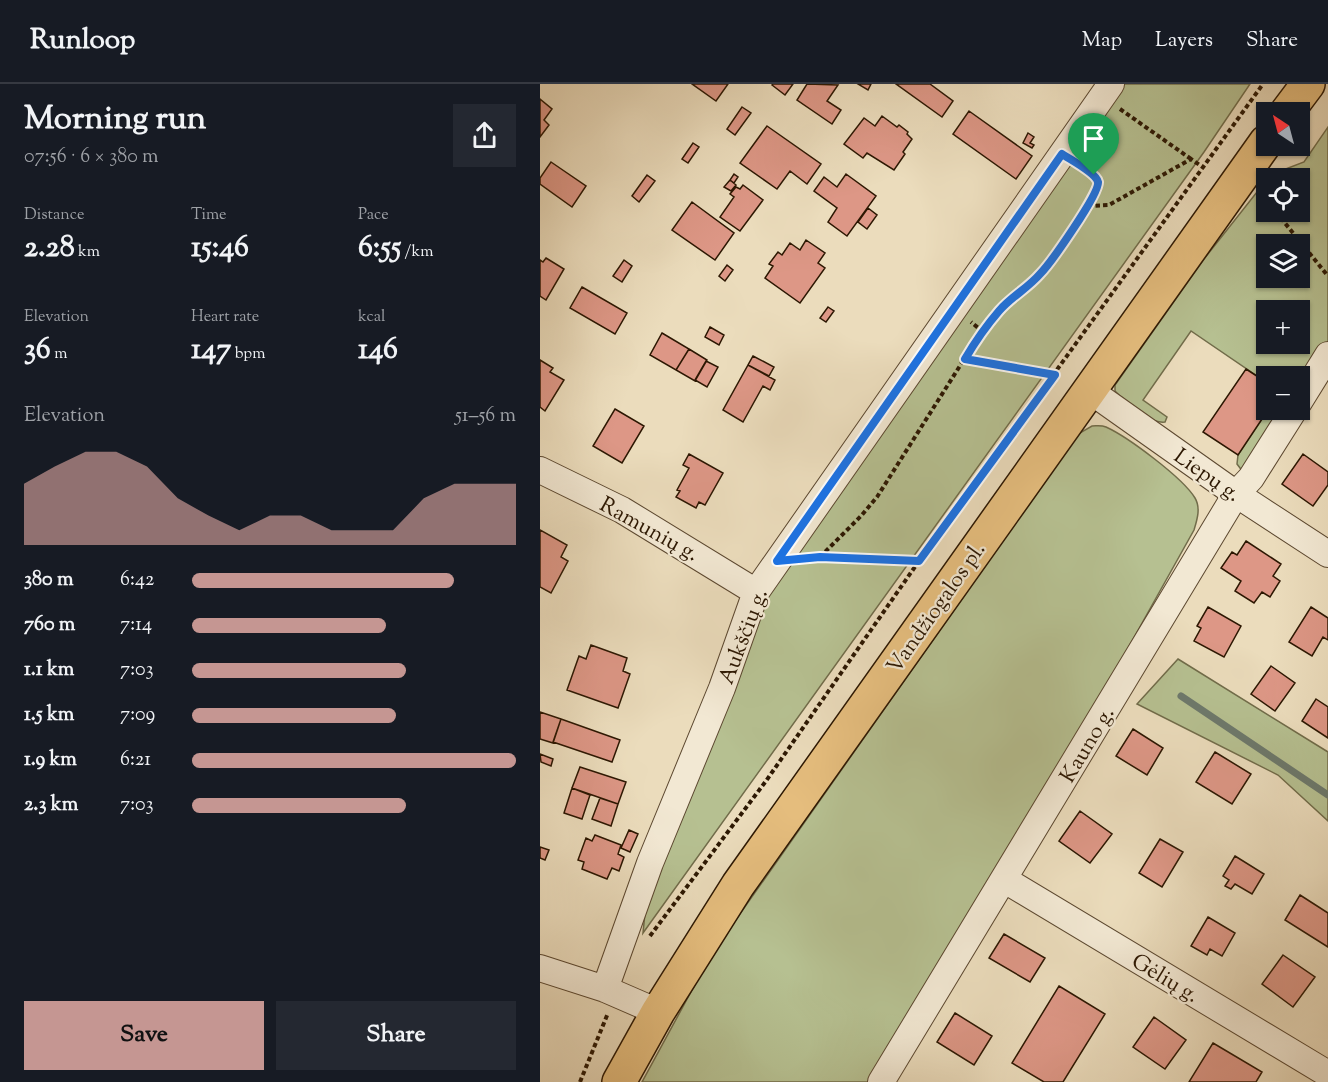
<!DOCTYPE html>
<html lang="en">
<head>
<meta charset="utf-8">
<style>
  :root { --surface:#171b24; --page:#242831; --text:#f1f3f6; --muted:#9ea1a6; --line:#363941; --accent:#c59692 }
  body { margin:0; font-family:"Sorts Mill Goudy",serif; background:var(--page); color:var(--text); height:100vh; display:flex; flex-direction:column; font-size:22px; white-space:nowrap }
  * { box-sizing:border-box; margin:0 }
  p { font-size:20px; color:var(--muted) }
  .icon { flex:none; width:33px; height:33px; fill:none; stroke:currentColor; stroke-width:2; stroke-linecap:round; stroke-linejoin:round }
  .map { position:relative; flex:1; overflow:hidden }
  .panel { display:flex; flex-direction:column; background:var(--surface); width:540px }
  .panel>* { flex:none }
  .needle { width:39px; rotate:324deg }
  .fabs { position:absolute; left:716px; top:18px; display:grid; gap:12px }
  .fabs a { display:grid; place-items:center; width:54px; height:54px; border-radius:0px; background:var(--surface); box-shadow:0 2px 4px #0004; font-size:30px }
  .pin { position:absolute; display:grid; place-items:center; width:51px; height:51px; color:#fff; margin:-62px -26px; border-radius:50% 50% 50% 0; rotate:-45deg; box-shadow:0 0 6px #0007 }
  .pin .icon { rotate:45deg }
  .round { display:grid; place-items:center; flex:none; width:63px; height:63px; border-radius:0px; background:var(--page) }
  .summary { display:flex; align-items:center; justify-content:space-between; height:102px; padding:0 24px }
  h1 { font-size:33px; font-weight:700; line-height:45px }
  .figures { display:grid; grid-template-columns:repeat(3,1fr); gap:9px; height:102px; padding:6px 24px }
  .figures div { display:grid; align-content:center }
  .figures b { font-size:30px; font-weight:700 }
  .figures small { font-size:16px; font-weight:400 }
  .figures p { font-size:16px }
  .chart { height:168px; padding:12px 24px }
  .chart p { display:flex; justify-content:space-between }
  .chart svg { width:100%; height:108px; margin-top:6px; fill:var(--accent); opacity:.7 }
  .primary-button { display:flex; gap:12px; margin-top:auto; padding:12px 24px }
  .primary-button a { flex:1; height:69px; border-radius:0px; background:var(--accent); color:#111; font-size:24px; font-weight:700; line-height:69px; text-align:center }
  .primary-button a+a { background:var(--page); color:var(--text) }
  ul { padding:0 24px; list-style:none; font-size:20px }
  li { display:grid; grid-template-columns:96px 72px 1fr; align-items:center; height:45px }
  li i { height:15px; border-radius:8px; background:var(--accent) }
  header { display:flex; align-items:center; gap:36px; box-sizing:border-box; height:84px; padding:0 30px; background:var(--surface); border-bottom:2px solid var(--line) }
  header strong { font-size:28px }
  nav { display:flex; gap:33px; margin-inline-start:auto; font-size:21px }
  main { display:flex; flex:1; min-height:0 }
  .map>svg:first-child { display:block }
</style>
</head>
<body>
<header>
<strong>Runloop</strong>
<nav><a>Map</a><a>Layers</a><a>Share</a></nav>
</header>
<main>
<section class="panel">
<div class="summary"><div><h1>Morning run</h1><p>07:56 · 6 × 380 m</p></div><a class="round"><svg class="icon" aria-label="share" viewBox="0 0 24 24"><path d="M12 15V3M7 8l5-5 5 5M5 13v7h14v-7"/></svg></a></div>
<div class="figures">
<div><p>Distance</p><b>2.28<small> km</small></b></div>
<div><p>Time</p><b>15:46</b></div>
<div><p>Pace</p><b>6:55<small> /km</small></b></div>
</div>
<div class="figures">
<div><p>Elevation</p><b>36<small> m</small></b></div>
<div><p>Heart rate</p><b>147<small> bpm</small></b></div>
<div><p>kcal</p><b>146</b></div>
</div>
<div class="chart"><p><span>Elevation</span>51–56 m</p>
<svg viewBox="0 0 160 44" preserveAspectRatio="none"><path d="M0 44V19L10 12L20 6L30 6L40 12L50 25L60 32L70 38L80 32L90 32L100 38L110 38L120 38L130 25L140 19L150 19L160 19V44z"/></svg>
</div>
<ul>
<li><b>380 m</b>6:42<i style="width:81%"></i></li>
<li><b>760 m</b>7:14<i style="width:60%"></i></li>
<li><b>1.1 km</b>7:03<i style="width:66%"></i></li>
<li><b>1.5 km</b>7:09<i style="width:63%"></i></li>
<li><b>1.9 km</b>6:21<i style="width:100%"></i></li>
<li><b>2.3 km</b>7:03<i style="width:66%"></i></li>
</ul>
<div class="primary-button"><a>Save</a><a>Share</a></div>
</section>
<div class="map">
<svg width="788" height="998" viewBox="0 0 788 998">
  <rect width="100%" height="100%" fill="#ebdcbc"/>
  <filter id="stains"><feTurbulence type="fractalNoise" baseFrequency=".00333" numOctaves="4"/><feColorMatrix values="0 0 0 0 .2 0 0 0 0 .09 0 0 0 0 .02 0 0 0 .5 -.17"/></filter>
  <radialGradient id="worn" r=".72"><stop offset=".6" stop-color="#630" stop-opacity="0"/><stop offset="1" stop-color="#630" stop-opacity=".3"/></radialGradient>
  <path fill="#b6c091" stroke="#716c4a" stroke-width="1.5" fill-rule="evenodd" d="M 571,0 L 710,0 L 664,68 L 103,849 L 110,779 L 216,508 Z
    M 788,43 L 788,271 L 759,318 L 759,292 L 726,292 L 726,298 L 651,247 L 603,316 L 627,333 L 625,338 C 609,340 591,320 579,311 L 575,307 L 575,301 L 664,175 L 717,108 L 726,100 L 726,128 L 759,128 L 759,94 L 731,94 L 738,88 L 764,78 ZM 726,160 L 759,160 L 759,194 L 726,194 ZM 726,226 L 759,226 L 759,260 L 726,260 Z
    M 728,326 L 754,326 L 703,388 L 697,380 L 698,371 Z
    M 552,342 C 557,342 561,341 566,343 C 588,353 643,394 655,414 C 661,424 657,436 654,446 L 491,738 L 328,998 L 102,998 L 171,871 L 538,350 Z
    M 638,575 L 788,668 L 788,737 L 738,691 L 597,620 Z"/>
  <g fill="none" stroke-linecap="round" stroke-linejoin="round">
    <path stroke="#6d796c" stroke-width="7" d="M 641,612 L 788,711"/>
  </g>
  <path fill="#dd9786" stroke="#2c1702" stroke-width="1.5" d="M 152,0 L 188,0 L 176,17 Z
    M 233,0 L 253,0 L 245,11 L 232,1 Z
    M 267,0 L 298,1 L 287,17 L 301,26 L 292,40 L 257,16 Z
    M 318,0 L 331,0 L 328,6 Z
    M 356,0 L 390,0 L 413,17 L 402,33 Z
    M 0,15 L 12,25 L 4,36 L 9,41 L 0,53 Z
    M 202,23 L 211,29 L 195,51 L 187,45 Z
    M 429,27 L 492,72 L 476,95 L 413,50 Z
    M 342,32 L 357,43 L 359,41 L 368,48 L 367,50 L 372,55 L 363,68 L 365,70 L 354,86 L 327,69 L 323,74 L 304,60 L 324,34 L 335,42 Z
    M 227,42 L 281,80 L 267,100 L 250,87 L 237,105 L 200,79 Z
    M 488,49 L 494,53 L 490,59 L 494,61 L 492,64 L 483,59 Z
    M 153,59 L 159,63 L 148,79 L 142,75 Z
    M 11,78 L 46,102 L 32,123 L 0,100 L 0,94 Z
    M 194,90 L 198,93 L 194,99 L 190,96 Z
    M 306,90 L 336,112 L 307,152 L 288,138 L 297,124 L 274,107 L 284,93 L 297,103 Z
    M 107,91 L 115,97 L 99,118 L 92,112 Z
    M 190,96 L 196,101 L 191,107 L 184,103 Z
    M 203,101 L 223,116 L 200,147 L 180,133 L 194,113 L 190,110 L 196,103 L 200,105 Z
    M 152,118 L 194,149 L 175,176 L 132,146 Z
    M 328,124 L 337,131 L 327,145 L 318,138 Z
    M 266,156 L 285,169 L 278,179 L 285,184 L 260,219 L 225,194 L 233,182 L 229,180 L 238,168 L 242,171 L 250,159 L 260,166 Z
    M 6,174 L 24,185 L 6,216 L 0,212 L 0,176 L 3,178 Z
    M 84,176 L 92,182 L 82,198 L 73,192 Z
    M 187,181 L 193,186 L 185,197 L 179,192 Z
    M 42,203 L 87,229 L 75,250 L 30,224 Z
    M 288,223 L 294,227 L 286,238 L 280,234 Z
    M 170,243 L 184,251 L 179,261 L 165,253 Z
    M 122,249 L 149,265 L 136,286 L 110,271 Z
    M 149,265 L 167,276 L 155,297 L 136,286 Z
    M 213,272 L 234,283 L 229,292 L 208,281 Z
    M 0,276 L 13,284 L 10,288 L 24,296 L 5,327 L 0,323 Z
    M 166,277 L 178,283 L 167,303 L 155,296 Z
    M 208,281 L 235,296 L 230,306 L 223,302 L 203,338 L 183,326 Z
    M 706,285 L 726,298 L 726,326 L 728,326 L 698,371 L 663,348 Z
    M 75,325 L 104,342 L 82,379 L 53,362 Z
    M 149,370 L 183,389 L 165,421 L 159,418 L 156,424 L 136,413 L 140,407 L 137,406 L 149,384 L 143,381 Z
    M 763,370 L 788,388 L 788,401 L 773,422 L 742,400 Z
    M 0,446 L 27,461 L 21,473 L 28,477 L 11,509 L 0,503 Z
    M 706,457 L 741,480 L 733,492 L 740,497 L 730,513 L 722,508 L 714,519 L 695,507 L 701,497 L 681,484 L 692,468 L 697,471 Z
    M 668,523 L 701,542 L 684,573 L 654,557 L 661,544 L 657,542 Z
    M 771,523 L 788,534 L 788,556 L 783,553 L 772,572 L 749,558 Z
    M 51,561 L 87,574 L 83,587 L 90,590 L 78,624 L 27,606 L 39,572 L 46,575 Z
    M 731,582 L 755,599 L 735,627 L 711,610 Z
    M 776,615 L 788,623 L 788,654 L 762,637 Z
    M 0,628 L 21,635 L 13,659 L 0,655 Z
    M 21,635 L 80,656 L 72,678 L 13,658 Z
    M 593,645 L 623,664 L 607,691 L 576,672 Z
    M 675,668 L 711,690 L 692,720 L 656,698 Z
    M 0,670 L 13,675 L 11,682 L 1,678 Z
    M 40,683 L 86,698 L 78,720 L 32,704 Z
    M 32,704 L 50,711 L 42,735 L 24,729 Z
    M 60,714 L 78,720 L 71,742 L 52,735 Z
    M 540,727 L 572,750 L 550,779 L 519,757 Z
    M 89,746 L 98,750 L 90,768 L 81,764 Z
    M 55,751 L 81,761 L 78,770 L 84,773 L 79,787 L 72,784 L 67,795 L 42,785 L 44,778 L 38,776 L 46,754 L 52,757 Z
    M 620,755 L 643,768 L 622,803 L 599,789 Z
    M 0,763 L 9,766 L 5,776 L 0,774 Z
    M 695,772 L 724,790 L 712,810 L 695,800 L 691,805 L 685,802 L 689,796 L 683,792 Z
    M 760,811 L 788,829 L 788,863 L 745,836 Z
    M 668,833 L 695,849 L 682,872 L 670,865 L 667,871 L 651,862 Z
    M 464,850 L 505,874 L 490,898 L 449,874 Z
    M 743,871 L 775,893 L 753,923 L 722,900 Z
    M 519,902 L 565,930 L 523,998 L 504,998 L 472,979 Z
    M 415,929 L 452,952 L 434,981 L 397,958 Z
    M 614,933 L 646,956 L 625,985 L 593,963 Z
    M 673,959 L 722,988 L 716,998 L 649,998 Z"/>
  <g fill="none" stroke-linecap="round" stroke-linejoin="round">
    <defs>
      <path id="minor" d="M 549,306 L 696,410 L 788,470
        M 759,318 L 788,271
        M 0,386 L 82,426 L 216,508
        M 465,796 L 788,990
        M 0,884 L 65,905 L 118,928
        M 65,905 L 110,779 L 182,604 L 216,508 L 571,0
        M 341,998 L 696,410 L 711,394 L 754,326"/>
      <path id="primary" d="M 747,28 L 768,0
        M 79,998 L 118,928 L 198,801 L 726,58"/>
    </defs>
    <use href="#minor" stroke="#5c4830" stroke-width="28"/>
    <use href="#primary" stroke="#2c1702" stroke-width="36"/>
    <path stroke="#2c1702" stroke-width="4" stroke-dasharray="4.5 3" stroke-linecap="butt" d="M 580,25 L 651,75
      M 759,59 L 768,47
      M 548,122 L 569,121 L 651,75 L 664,84
      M 736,128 L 788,192
      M 442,247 L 461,224 L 502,189 L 548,122 L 557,104 L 558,97 L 554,91 L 541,82
      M 425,275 L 515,291
      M 280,473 L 321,432 L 337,413 L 442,247 L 431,238
      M 267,474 L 280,473 L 379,477
      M 110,852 L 226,697 L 379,477 L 723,0
      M 40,998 L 68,929"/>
    <use href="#minor" stroke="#f2e8d3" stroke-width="26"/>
    <use href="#primary" stroke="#e6be7e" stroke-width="33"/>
  </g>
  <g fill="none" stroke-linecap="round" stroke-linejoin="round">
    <defs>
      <path id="route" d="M 522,70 C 531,76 556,89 558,98 C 560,109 510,180 500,190 C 488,204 471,213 459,227 C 446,242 435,258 425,275 L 515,291 L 379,477 L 280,473 L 237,477 Z"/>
    </defs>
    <use href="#route" stroke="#fff" stroke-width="12"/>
    <use href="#route" stroke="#1a73e8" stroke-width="8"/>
  </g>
  <g text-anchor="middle" stroke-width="4.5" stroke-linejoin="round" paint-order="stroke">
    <g font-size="22" fill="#2c1702" stroke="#f2e8d3">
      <text transform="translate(668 390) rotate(35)" y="8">Liepų g.</text>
      <text transform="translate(110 444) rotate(29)" y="8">Ramunių g.</text>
      <text transform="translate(395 523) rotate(-55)" y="8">Vandžiogalos pl.</text>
      <text transform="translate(202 552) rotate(-69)" y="8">Aukščių g.</text>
      <text transform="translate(546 660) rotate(-59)" y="8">Kauno g.</text>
      <text transform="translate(626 893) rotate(31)" y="8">Gėlių g.</text>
    </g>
  </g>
  <rect width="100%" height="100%" filter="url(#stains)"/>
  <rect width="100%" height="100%" fill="url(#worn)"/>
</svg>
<div class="fabs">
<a><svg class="needle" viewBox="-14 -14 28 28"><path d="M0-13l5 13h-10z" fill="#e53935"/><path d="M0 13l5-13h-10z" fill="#9ea1a6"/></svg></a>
<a><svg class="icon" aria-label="locate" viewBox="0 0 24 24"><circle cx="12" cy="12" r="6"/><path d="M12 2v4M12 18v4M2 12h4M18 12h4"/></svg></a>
<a><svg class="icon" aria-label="layers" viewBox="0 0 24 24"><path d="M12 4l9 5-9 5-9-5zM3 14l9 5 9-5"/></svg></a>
<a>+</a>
<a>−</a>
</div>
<div class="pin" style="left:554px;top:91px;background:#1e9e55"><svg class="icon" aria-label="arrive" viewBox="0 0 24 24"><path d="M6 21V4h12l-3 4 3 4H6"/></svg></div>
</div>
</main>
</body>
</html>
